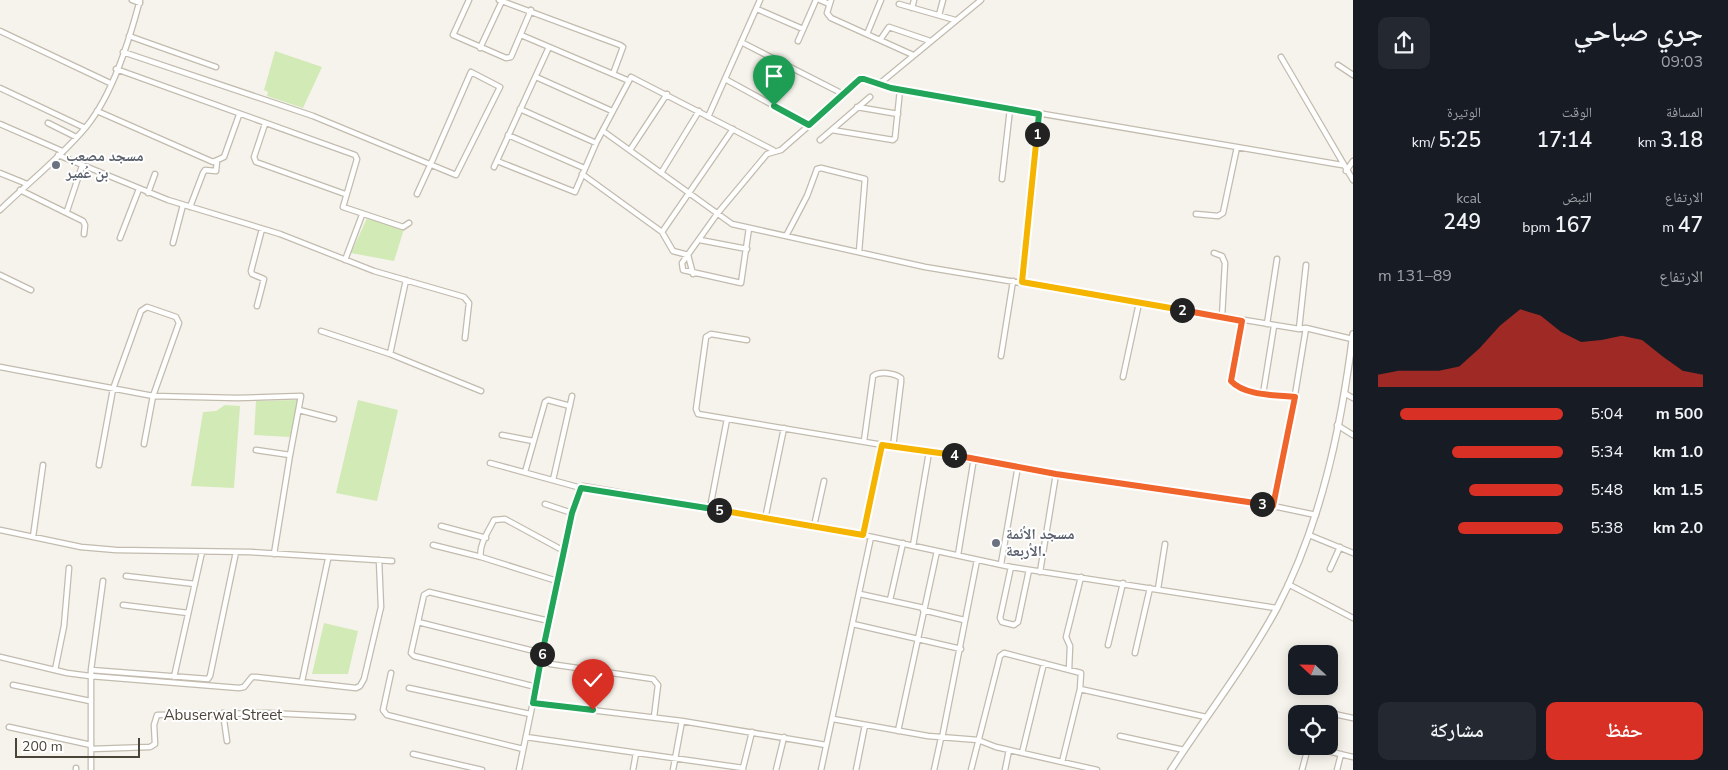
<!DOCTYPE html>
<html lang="ar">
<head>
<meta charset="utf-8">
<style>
  :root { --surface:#171b24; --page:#242831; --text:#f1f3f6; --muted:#9ea1a6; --accent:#d93025 }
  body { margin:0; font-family:"Nunito Sans","Noto Naskh Arabic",sans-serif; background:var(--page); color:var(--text); direction:rtl; height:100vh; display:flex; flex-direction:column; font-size:19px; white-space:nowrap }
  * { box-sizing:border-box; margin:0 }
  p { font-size:16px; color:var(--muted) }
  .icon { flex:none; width:28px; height:28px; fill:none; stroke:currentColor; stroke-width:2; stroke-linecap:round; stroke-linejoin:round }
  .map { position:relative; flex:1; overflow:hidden; direction:ltr }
  .details { display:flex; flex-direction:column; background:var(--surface); width:375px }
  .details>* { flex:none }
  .needle { width:32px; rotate:292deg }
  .tools { position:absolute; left:1288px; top:645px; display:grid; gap:10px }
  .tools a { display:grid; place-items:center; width:50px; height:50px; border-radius:10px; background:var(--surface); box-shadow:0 2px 12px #0003; font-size:25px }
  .scale { position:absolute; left:15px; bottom:12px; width:125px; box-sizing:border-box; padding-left:5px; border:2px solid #4b4439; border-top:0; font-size:14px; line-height:18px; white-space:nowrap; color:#4b4439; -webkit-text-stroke:4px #fff; paint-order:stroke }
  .pin { position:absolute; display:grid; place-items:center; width:42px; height:42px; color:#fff; margin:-51px -21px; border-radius:50% 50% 50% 0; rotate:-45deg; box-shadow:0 0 5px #0007 }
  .pin .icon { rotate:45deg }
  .km { position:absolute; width:25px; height:25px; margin:-12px; border-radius:50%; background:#222; color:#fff; font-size:14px; line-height:25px; text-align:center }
  .round { display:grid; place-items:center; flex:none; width:52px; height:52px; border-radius:10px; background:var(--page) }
  .headline { display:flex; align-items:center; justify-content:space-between; height:85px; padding:0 25px }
  h1 { font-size:28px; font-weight:600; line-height:38px }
  .stats { display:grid; grid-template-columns:repeat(3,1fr); gap:8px; height:85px; padding:5px 25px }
  .stats div { display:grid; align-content:center }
  .stats b { font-size:21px; font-weight:600 }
  .stats small { font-size:14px; font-weight:400 }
  .stats p { font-size:14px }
  .chart { height:140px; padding:10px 25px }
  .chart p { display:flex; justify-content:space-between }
  .chart svg { width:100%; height:90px; margin-top:5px; fill:var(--accent); opacity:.7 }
  .primary-button { display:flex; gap:10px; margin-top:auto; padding:10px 25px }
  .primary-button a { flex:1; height:58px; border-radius:10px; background:var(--accent); color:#fff; font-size:20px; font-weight:600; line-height:58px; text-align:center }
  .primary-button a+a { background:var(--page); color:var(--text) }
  ul { padding:0 25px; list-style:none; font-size:16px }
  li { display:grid; grid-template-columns:80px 60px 1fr; align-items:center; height:38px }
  li i { height:12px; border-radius:6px; background:var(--accent) }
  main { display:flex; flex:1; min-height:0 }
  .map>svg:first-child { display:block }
</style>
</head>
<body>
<main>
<section class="details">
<div class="headline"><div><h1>جري صباحي</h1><p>09:03</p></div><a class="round"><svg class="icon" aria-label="share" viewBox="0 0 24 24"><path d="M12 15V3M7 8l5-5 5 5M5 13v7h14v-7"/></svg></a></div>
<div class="stats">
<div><p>المسافة</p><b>3.18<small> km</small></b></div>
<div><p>الوقت</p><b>17:14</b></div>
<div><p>الوتيرة</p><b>5:25<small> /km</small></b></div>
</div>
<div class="stats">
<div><p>الارتفاع</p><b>47<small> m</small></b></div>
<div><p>النبض</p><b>167<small> bpm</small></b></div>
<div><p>kcal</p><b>249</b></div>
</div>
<div class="chart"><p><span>الارتفاع</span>89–131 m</p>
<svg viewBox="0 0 160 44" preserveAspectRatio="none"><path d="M0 44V38L10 36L20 36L30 36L40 34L50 25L60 14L70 6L80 9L90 17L100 22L110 21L120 19L130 21L140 29L150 36L160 38V44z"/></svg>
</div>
<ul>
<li><b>500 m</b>5:04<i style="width:88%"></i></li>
<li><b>1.0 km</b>5:34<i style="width:60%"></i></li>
<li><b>1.5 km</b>5:48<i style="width:51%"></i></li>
<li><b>2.0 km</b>5:38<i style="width:57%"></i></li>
</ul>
<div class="primary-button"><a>حفظ</a><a>مشاركة</a></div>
</section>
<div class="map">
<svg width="1353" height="770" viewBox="0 0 1353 770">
  <rect width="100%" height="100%" fill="#f6f3ec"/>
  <path fill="#d2eab5" d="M 275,51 L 322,67 L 303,108 L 267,96 L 268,92 L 264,90 Z
    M 367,218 L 404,229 L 394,261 L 351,253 Z
    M 298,400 L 290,437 L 254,435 L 256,401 Z
    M 358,400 L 398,410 L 377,501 L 336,493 Z
    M 225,405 L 240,406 L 234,488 L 191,486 L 203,412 L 216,411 Z
    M 324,623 L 358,631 L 348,674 L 312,674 Z"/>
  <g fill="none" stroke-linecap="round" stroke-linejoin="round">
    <defs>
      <path id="minor" d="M 132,0 L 140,3
        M 469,0 L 453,35 L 506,58 L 511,57 L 531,10
        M 499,0 L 620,45 L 623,47 L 613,74
        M 820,0 L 829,4
        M 831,0 L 827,13 L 831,18 L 913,55
        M 899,4 L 955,20
        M 912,8 L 914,0
        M 757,9 L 803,29
        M 939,15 L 943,0
        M 0,31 L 110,83
        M 867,34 L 881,0
        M 521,35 L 627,80
        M 129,36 L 216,67
        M 880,40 L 889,27 L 930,41
        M 798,41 L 816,0
        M 741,42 L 843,94
        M 480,48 L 502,1
        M 123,52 L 313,116 L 456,175 L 500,87 L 471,72 L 433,159 L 417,194
        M 1281,57 L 1353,180
        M 1338,65 L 1353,75
        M 116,69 L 355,155 L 357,159 L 343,207 L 403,227 L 409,223
        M 536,77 L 612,111
        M 725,79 L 809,125
        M 878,85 L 981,0
        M 0,88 L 85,128
        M 857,107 L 898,114
        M 520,109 L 596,143
        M 97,111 L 213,162 L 224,157 L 239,115
        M 708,117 L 760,0
        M 48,123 L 76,137
        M 0,124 L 62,151
        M 265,124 L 254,157 L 256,162 L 345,194
        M 832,130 L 893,140 L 895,138 L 900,90
        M 603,131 L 732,224 L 925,267 L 1299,329 L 1306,328 L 1352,339
        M 508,135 L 584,168
        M 820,140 L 870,97
        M 630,150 L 667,94
        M 58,155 L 168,200 L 280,234 L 374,271 L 464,297 L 469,303 L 465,338
        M 497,161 L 575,192 L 596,143 L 631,77 L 773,150
        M 494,167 L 549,47
        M 1346,171 L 1353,161
        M 0,173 L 27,184
        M 661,173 L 699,111
        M 582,174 L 662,232 L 733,129
        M 1002,179 L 1010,109
        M 20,190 L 83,221 L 85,225 L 84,234
        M 148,193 L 155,174
        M 190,207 L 203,173 L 205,170 L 216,171 L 217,161
        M 0,210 C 28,183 61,157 86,127 C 113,94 129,41 140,0
        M 67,211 L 82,166
        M 1196,214 L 1218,216 L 1223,213 L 1237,147
        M 749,228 L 741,283 L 683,270 L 682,263 L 717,214 L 767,154 L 781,150 L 862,79 L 891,88 L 1342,165
        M 662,232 L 673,251 L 688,255
        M 786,236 L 807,196 L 817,169 L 821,168 L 865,179 L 859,252
        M 120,238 L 139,189
        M 700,240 L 747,249
        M 173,243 L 183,205
        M 1214,253 L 1222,256 L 1225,263 L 1222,317
        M 688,255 L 693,274
        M 345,260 L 362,215
        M 0,275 L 31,290
        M 406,280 L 390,354 L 481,391
        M 1022,282 L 1039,114
        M 257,306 L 264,279 L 252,274 L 251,271 L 262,229
        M 1242,321 L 1231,381 C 1245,396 1276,395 1295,397
        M 1267,324 L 1277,259
        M 1299,329 L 1306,265
        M 321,331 L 390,354
        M 747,340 L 711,334 L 706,337 L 696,409 L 698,414 L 1056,474 L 1273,506 L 1316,515
        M 1001,356 L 1013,281
        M 0,367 L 153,396 L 237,398 L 301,396 L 290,455 L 256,450
        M 1123,377 L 1139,303
        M 1344,393 L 1353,398
        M 1263,394 L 1274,326
        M 299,410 L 334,419
        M 1337,425 L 1353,435
        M 502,435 L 533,441
        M 864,441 L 873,376 C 880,371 894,373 901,378 L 901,382 L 893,447
        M 490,463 L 581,488
        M 99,465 L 113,389 L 141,311 L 147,307 L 176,317 L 179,323 L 153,396 L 144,444
        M 525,472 L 545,402 L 548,400 L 570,406
        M 553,480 L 572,396
        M 545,504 L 572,513
        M 1273,506 L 1292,413 L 1306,328
        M 710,508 L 727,419
        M 765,519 L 784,428
        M 441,526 L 486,538
        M 814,526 L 824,481
        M 0,530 L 81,547 L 116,550 L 250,552 L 392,561
        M 863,535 L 882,445
        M 1309,535 L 1353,553
        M 33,537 L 43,465
        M 433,545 L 481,557 L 557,581
        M 913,546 L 929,452
        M 274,554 L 290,455
        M 958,555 L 974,458
        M 481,557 C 478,546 489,530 494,520 L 505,519 L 564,551
        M 1001,564 L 1018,466
        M 1011,567 L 1000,618 L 1002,622 L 1014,625 L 1018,622 L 1029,570
        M 1330,569 L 1340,547
        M 1040,572 L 1056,474
        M 126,576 L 195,584
        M 1288,584 L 1353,618
        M 1158,589 L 1165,544
        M 860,594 L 924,608
        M 890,600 L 903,543
        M 123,605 L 188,613
        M 923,610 L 964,620
        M 418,622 L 542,653 L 550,664 L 653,679 L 658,685 L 654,717
        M 853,624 L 961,649
        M 1108,645 L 1123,583
        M 1135,653 L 1150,588
        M 0,657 L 67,673 L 90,676 L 239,688 L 244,687 L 252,677 L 256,677 L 356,688 L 360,686 L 364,679 L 381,607 L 379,560
        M 55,670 L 64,626 L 69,568
        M 91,670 L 208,679 L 210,676 L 236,552
        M 1069,670 L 1070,646 L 1066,637 L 1081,577
        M 391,673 L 383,710 L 387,715 L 523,749
        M 174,677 L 202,552
        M 302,681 L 328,559
        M 13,685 L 90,701
        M 536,687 L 414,656 L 411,653 L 424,595 L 429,592 L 549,621
        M 409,688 L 530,714
        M 1080,689 L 1206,717
        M 533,703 L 682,721 L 826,745
        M 223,713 L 227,741
        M 833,719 L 928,736 L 978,740 L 996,747 L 1097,770
        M 1329,719 L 1334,714 L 1353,718
        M 9,727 L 91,745
        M 898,731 L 937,551
        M 1120,736 L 1184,750
        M 526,737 L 743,768 L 743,770
        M 942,738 L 977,560
        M 91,749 L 150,747 L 155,744 L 154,725 L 157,715 L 268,713 L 353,717
        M 1022,753 L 1044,663
        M 413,754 L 482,770
        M 76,768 L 76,770
        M 743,768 L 752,732
        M 91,770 L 91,670 L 103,581
        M 519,770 L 572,513 L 579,490 L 583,486 L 863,535 L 1011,567 L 1276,608
        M 633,770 L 636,753
        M 673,770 L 682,721
        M 776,770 L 784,737
        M 821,770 L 871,537
        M 856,770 L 865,725
        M 934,770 L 941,738
        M 971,770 L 1000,656 L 1004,653 L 1081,673 L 1080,689 L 1062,762
        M 1005,770 L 1009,750
        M 1302,770 L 1307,751 L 1311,747 L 1353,757
        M 1337,770 L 1341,754"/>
      <path id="tertiary" d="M 1171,770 C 1206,716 1246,665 1277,608 C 1321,524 1341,428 1353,334"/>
    </defs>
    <use href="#minor" stroke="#c2bbae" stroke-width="7"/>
    <use href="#tertiary" stroke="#c2bbae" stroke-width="8"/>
    <use href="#minor" stroke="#fff" stroke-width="4.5"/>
    <use href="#tertiary" stroke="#fff" stroke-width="5.5"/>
  </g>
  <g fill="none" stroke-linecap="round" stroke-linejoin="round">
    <defs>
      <path id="split-1" d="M 774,106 L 809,125 L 860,79 L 864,79 L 891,88 L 1039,114 L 1037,134"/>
      <path id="split-2" d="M 1037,134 L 1022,282 L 1182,310"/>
      <path id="split-3" d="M 1182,310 L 1242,321 L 1231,381 C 1245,396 1276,395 1295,397 L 1273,506 L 1262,504"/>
      <path id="split-4" d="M 954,455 L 1056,474 L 1262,504"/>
      <path id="split-5" d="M 719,510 L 863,535 L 882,445 L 954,455"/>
      <path id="split-6" d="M 542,654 L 572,513 L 581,488 L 719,510"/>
      <path id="split-7" d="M 542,654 L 533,703 L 593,710"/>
    </defs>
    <use href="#split-1" stroke="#fff" stroke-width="10"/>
    <use href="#split-2" stroke="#fff" stroke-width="10"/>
    <use href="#split-3" stroke="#fff" stroke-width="10"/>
    <use href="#split-4" stroke="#fff" stroke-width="10"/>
    <use href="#split-5" stroke="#fff" stroke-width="10"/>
    <use href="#split-6" stroke="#fff" stroke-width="10"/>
    <use href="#split-7" stroke="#fff" stroke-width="10"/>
    <use href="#split-1" stroke="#22a559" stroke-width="6"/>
    <use href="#split-2" stroke="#f5b400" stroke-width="6"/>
    <use href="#split-3" stroke="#f0652b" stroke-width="6"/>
    <use href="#split-4" stroke="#f0652b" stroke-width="6"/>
    <use href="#split-5" stroke="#f5b400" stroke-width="6"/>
    <use href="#split-6" stroke="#22a559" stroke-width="6"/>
    <use href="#split-7" stroke="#22a559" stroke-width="6"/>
  </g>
  <g fill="#6b7280" stroke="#fff" stroke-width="2">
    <circle cx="56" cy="165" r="5"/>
    <circle cx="996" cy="543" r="5"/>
  </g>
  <g text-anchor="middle" stroke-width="4" stroke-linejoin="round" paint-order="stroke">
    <g font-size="15" font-weight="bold" fill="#5b616d" stroke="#fff" text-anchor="start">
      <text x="66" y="161">مسجد مصعب<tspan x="66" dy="17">بن عُمير</tspan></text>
      <text x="1006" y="539">مسجد الأئمة<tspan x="1006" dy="17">الأربعة.</tspan></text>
    </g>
    <g font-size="15" fill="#4b4439" stroke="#fff">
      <text x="223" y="720">Abuserwal Street</text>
    </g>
  </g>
</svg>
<div class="tools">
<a><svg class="needle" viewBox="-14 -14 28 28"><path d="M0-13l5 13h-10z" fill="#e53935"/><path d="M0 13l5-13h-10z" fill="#9ea1a6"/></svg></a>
<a><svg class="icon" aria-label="locate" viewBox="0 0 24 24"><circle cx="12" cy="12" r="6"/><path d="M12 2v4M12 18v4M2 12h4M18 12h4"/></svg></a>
</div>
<div class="scale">200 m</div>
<div class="pin" style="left:774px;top:106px;background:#1e9e55"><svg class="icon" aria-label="arrive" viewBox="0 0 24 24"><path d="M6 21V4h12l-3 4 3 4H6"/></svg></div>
<div class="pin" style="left:593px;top:710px;background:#d93025"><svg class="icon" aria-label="check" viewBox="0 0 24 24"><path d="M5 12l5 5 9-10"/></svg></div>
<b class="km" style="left:1037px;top:134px">1</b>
<b class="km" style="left:1182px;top:310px">2</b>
<b class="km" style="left:1262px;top:504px">3</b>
<b class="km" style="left:954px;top:455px">4</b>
<b class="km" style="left:719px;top:510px">5</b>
<b class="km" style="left:542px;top:654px">6</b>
</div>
</main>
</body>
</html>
